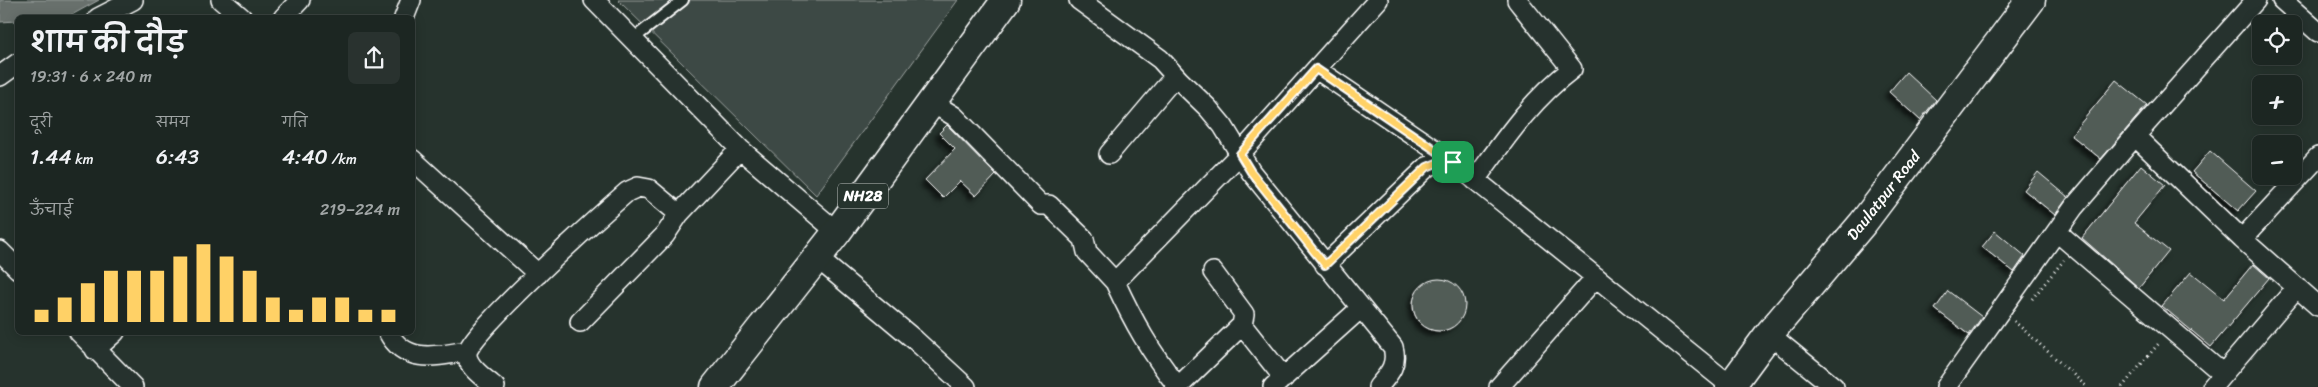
<!DOCTYPE html>
<html lang="hi">
<head>
<meta charset="utf-8">
<style>
  :root { --surface:#1c2622; --page:#29322f; --text:#f1f3f6; --muted:#a0a5a5; --line:#3a4340; --accent:#ffd166 }
  body { margin:0; font-family:Sriracha,"Playpen Sans Deva",sans-serif; background:var(--page); color:var(--text); height:100vh; display:flex; flex-direction:column; font-size:19px; white-space:nowrap }
  * { box-sizing:border-box; margin:0 }
  p { font-size:16px; color:var(--muted) }
  .icon { flex:none; width:28px; height:28px; fill:none; stroke:currentColor; stroke-width:2; stroke-linecap:round; stroke-linejoin:round }
  .map { position:relative; flex:1; overflow:hidden }
  .side { position:absolute; left:15px; top:15px; width:400px; height:320px; display:flex; flex-direction:column; background:var(--surface); border-radius:8px; box-shadow:0 2px 12px #0003,0 0 0 1px var(--line) }
  .side>* { flex:none }
  .tools { position:absolute; left:2252px; top:15px; display:grid; gap:10px }
  .tools a { display:grid; place-items:center; width:50px; height:50px; border-radius:8px; background:var(--surface); box-shadow:0 2px 12px #0003,0 0 0 1px var(--line); font-size:25px }
  .pin { position:absolute; display:grid; place-items:center; width:42px; height:42px; color:#fff; margin:-21px; border-radius:10px; box-shadow:0 2px 8px #0006 }
  .round { display:grid; place-items:center; flex:none; width:52px; height:52px; border-radius:8px; background:var(--page) }
  .summary { display:flex; align-items:center; justify-content:space-between; height:85px; padding:0 15px }
  h1 { font-size:28px; font-weight:600; line-height:38px }
  .metrics { display:grid; grid-template-columns:repeat(3,1fr); gap:8px; height:85px; padding:5px 15px }
  .metrics div { display:grid; align-content:center }
  .metrics b { font-size:21px; font-weight:600 }
  .metrics small { font-size:14px; font-weight:400 }
  .metrics p { font-size:14px }
  .chart { height:140px; padding:10px 15px }
  .chart p { display:flex; justify-content:space-between }
  .chart svg { width:100%; height:90px; margin-top:5px; stroke:var(--accent); stroke-width:6 }
  .map>svg:first-child { display:block }
</style>
</head>
<body>
<div class="map">
<svg width="2318" height="387" viewBox="0 0 2318 387">
  <defs>
    <filter id="shadow"><feDropShadow dx="-4.5" dy="4.5" stdDeviation="2.5" flood-color="#0009"/></filter>
  </defs>
  <rect width="100%" height="100%" fill="#26332d"/>
  <filter id="ink" filterUnits="userSpaceOnUse"><feTurbulence type="fractalNoise" baseFrequency=".02" numOctaves="2"/><feDisplacementMap in="SourceGraphic" scale="10" xChannelSelector="R" yChannelSelector="G"/><feConvolveMatrix kernelMatrix="1 2 1 2 8 2 1 2 1" color-interpolation-filters="sRGB"/></filter>
  <g filter="url(#ink)">
    <path fill="#3e4944" stroke="#9ea4a2" d="M 618,0 L 958,0 L 816,195 Z"/>
    <path fill="#67706c" stroke="#a4a9a7" d="M 0,0 L 99,0 L 68,17 L 18,18 L 17,21 L 0,22 Z"/>
    <path fill="#515c57" stroke="#fff" filter="url(#shadow)" d="M 1906,72 L 1936,100 L 1920,120 L 1889,92 Z
      M 2116,80 L 2147,105 L 2101,159 L 2071,135 Z
      M 947,125 L 996,175 L 976,196 L 960,181 L 943,198 L 925,180 L 955,149 L 939,133 Z
      M 2210,151 L 2256,191 L 2238,211 L 2192,172 Z
      M 2141,165 L 2165,185 L 2134,223 L 2169,251 L 2139,288 L 2082,238 Z
      M 2038,172 L 2068,197 L 2055,215 L 2024,190 Z
      M 1995,231 L 2025,256 L 2014,272 L 1982,247 Z
      M 2253,264 L 2269,278 L 2211,347 L 2162,306 L 2191,272 L 2224,299 Z
      M1413 305a26 26 0 1 1 52 0a26 26 0 1 1-52 0Z
      M 1948,291 L 1982,317 L 1969,335 L 1935,309 Z"/>
    <g fill="none" stroke-linecap="round" stroke-linejoin="round">
      <defs>
        <path id="lane" d="M 633,39 L 683,0"/>
        <path id="street" d="M 221,0 L 242,18
          M 594,0 L 740,149 L 837,232
          M 1079,0 L 1160,59 L 1179,80
          M 2282,0 L 2318,32
          M 98,18 L 133,0
          M 283,18 L 300,0
          M 404,18 L 411,0
          M 1316,69 L 1453,162
          M 0,76 L 18,63
          M 931,102 L 954,116 L 1041,205 L 1049,205 L 1084,239 L 1087,252 L 1115,282
          M 2135,136 L 2242,239 L 2318,306
          M 1109,154 L 1170,82 L 1179,80 L 1208,108 L 1223,126 L 1251,172 L 1393,347 C 1398,365 1389,374 1378,387
          M 412,159 L 538,274
          M 1475,180 C 1505,139 1531,100 1572,69 L 1517,0
          M 2057,232 L 2223,374
          M 2242,239 L 2318,157
          M 0,251 L 18,269
          M 816,257 L 915,340 L 966,387
          M 1325,265 L 1427,167 L 1439,162 L 1453,162 L 1731,386
          M 1213,272 L 1244,314 L 1242,325 L 1284,378
          M 580,322 L 665,235 L 679,214 L 740,149
          M 79,332 L 133,387
          M 388,332 C 405,365 438,356 467,351
          M 1769,334 L 1834,387
          M 95,350 L 115,332
          M 495,387 C 486,379 466,367 467,353 C 468,334 604,212 627,192 L 638,187 L 649,189 L 679,214
          M 1178,387 C 1150,351 1134,323 1115,282 L 1240,154 L 1378,0
          M 1178,387 L 1242,325
          M 1273,387 L 1361,308
          M 1499,387 L 1596,277
          M 1946,387 L 2074,207 L 2135,136 L 2256,0
          M 2212,387 L 2297,287"/>
        <path id="secondary" d="M 1730,387 L 1769,334 L 1863,223 L 2031,0"/>
        <path id="highway" d="M 715,387 L 837,232 L 1006,0"/>
      </defs>
      <use href="#lane" stroke="#fff" stroke-width="14"/>
      <use href="#street" stroke="#fff" stroke-width="22"/>
      <use href="#secondary" stroke="#fff" stroke-width="31"/>
      <use href="#highway" stroke="#fff" stroke-width="31"/>
      <path stroke="#fff" stroke-width="3" stroke-dasharray="1 4" stroke-linecap="butt" d="M 2032,299 L 2064,260
        M 2014,321 L 2087,387
        M 2122,387 L 2160,342"/>
      <use href="#lane" stroke="#26332d" stroke-width="10"/>
      <use href="#street" stroke="#26332d" stroke-width="19"/>
      <use href="#secondary" stroke="#26332d" stroke-width="28"/>
      <use href="#highway" stroke="#26332d" stroke-width="28"/>
    </g>
  </g>
  <g fill="none" stroke-linecap="round" stroke-linejoin="round" filter="url(#ink)">
    <defs>
      <path id="route" d="M 1316,69 L 1453,162 L 1439,162 L 1427,167 L 1325,265 L 1251,172 L 1240,154 Z"/>
    </defs>
    <use href="#route" stroke="#fff" stroke-width="10"/>
    <use href="#route" stroke="#ffd166" stroke-width="6"/>
  </g>
  <g text-anchor="middle" stroke-width="4" stroke-linejoin="round" paint-order="stroke">
    <rect fill="#26332d" stroke="#bec2c0" stroke-width="1" x="838" y="183.5" width="50" height="25" rx="4"/>
    <g font-size="15" font-weight="bold" fill="#fff">
      <text x="863" y="201">NH28</text>
    </g>
    <g font-size="16" fill="#fff" stroke="#26332d">
      <text transform="translate(1883 195) rotate(-52)" y="6">Daulatpur Road</text>
    </g>
  </g>
</svg>
<div class="tools">
<a><svg class="icon" aria-label="locate" viewBox="0 0 24 24"><circle cx="12" cy="12" r="6"/><path d="M12 2v4M12 18v4M2 12h4M18 12h4"/></svg></a>
<a>+</a>
<a>−</a>
</div>
<div class="pin" style="left:1453px;top:162px;background:#1e9e55"><svg class="icon" aria-label="arrive" viewBox="0 0 24 24"><path d="M6 21V4h12l-3 4 3 4H6"/></svg></div>
<section class="side">
<div class="summary"><div><h1>शाम की दौड़</h1><p>19:31 · 6 × 240 m</p></div><a class="round"><svg class="icon" aria-label="share" viewBox="0 0 24 24"><path d="M12 15V3M7 8l5-5 5 5M5 13v7h14v-7"/></svg></a></div>
<div class="metrics">
<div><p>दूरी</p><b>1.44<small> km</small></b></div>
<div><p>समय</p><b>6:43</b></div>
<div><p>गति</p><b>4:40<small> /km</small></b></div>
</div>
<div class="chart"><p><span>ऊँचाई</span>219–224 m</p>
<svg viewBox="0 0 160 44" preserveAspectRatio="none"><path d="M5 44V38M15 44V32M25 44V25M35 44V19M45 44V19M55 44V19M65 44V12M75 44V6M85 44V12M95 44V19M105 44V32M115 44V38M125 44V32M135 44V32M145 44V38M155 44V38"/></svg>
</div>
</section>
</div>
</body>
</html>
